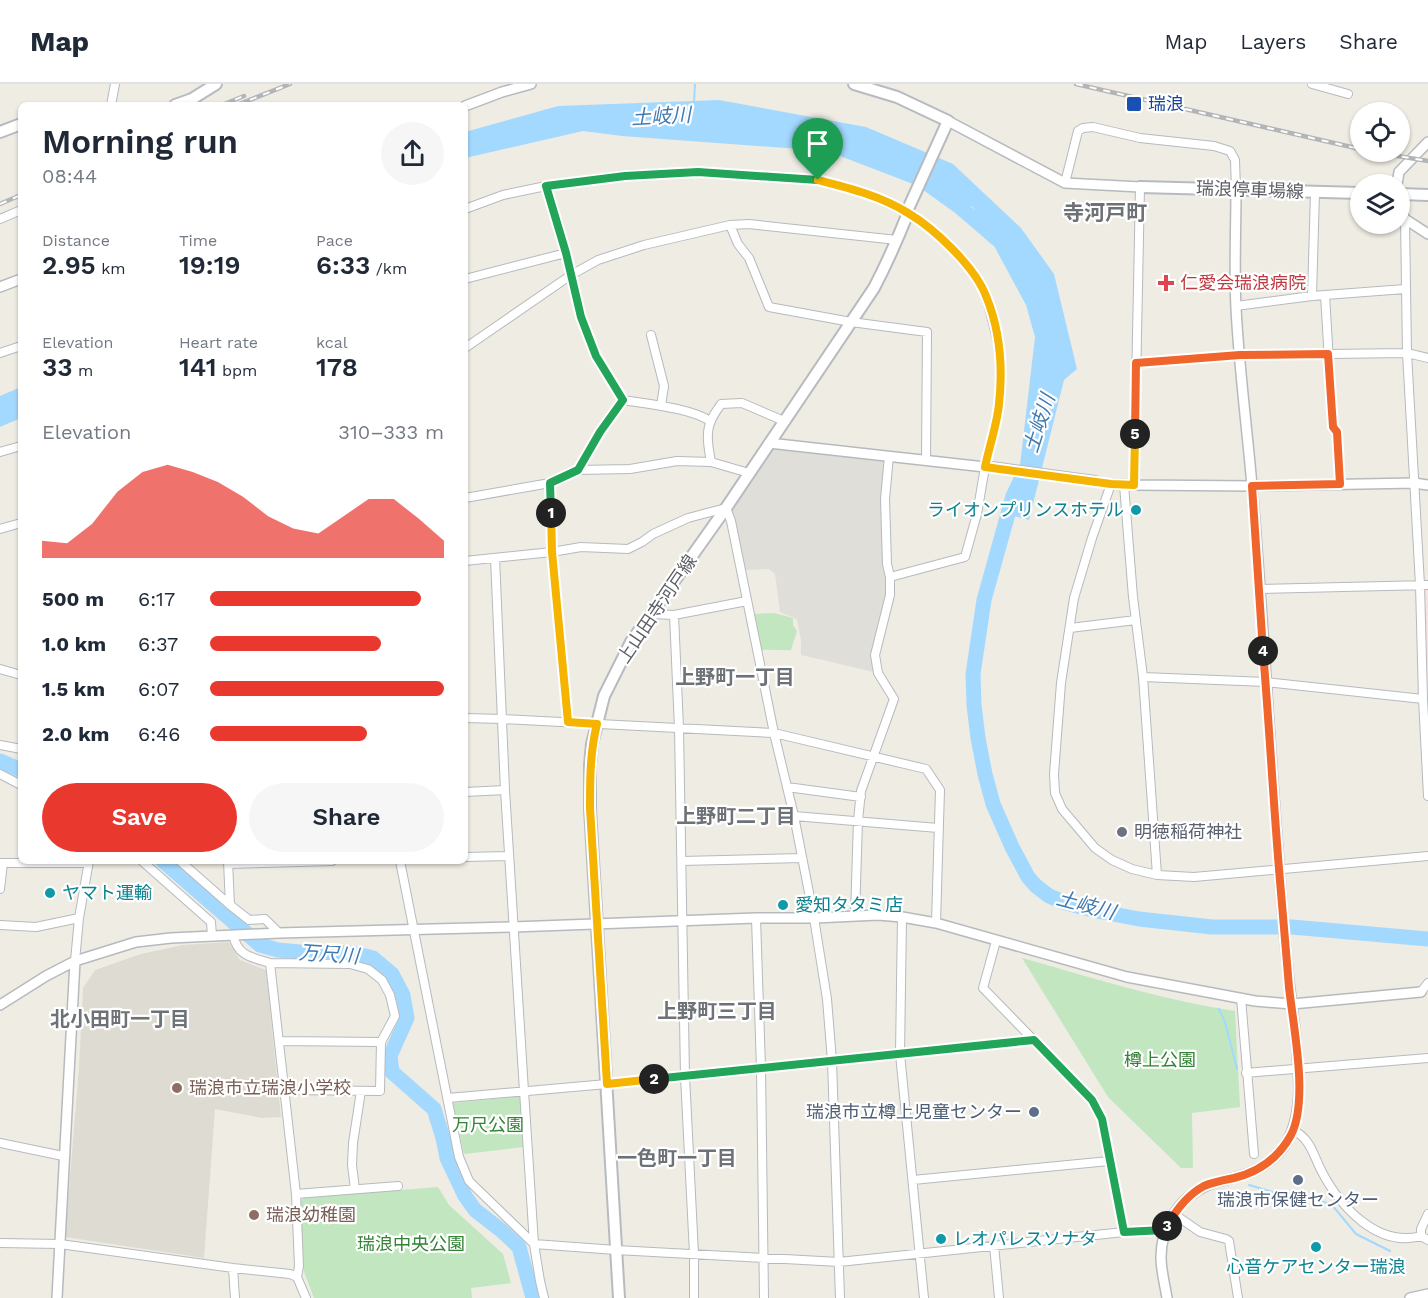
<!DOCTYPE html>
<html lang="en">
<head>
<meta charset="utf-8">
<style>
  :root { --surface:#fff; --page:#f6f6f7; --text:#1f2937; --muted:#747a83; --line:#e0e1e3; --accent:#e9392f }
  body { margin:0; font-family:"Work Sans","Noto Sans JP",sans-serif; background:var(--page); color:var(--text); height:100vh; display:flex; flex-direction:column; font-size:22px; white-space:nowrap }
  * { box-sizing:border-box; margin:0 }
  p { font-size:20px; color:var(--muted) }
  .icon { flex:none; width:33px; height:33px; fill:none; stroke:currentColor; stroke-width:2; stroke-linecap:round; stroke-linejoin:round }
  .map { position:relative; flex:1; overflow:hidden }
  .side { position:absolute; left:18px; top:18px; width:450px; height:762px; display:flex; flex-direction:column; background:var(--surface); border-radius:9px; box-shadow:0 2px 4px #0004 }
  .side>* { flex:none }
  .controls { position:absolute; left:1350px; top:18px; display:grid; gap:12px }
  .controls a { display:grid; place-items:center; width:60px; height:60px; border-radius:50%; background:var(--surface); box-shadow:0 2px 4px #0004; font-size:30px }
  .pin { position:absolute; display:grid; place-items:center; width:51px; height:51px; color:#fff; margin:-62px -26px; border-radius:50% 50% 50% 0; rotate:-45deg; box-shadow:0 0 6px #0007 }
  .pin .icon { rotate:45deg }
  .km { position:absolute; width:30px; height:30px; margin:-15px; border-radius:50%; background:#222; color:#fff; font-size:16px; line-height:30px; text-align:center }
  .round { display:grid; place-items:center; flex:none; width:63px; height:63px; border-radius:32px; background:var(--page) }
  .headline { display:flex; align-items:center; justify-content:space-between; height:102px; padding:0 24px }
  h1 { font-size:33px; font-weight:600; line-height:45px }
  .figures { display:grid; grid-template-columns:repeat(3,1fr); gap:9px; height:102px; padding:6px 24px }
  .figures div { display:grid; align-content:center }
  .figures b { font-size:26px; font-weight:600 }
  .figures small { font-size:16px; font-weight:400 }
  .figures p { font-size:16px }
  .chart { height:168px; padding:12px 24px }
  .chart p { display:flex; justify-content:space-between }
  .chart svg { width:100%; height:108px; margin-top:6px; fill:var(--accent); opacity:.7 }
  .button { display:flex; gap:12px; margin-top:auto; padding:12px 24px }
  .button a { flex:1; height:69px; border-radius:36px; background:var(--accent); color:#fff; font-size:24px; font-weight:600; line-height:69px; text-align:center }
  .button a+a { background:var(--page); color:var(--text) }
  ul { padding:0 24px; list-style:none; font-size:20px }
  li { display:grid; grid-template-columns:96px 72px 1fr; align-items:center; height:45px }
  li i { height:15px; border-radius:8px; background:var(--accent) }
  header { display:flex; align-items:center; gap:36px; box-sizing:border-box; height:84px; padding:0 30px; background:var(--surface); border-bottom:2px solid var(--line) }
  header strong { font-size:28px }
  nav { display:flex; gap:33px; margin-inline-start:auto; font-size:21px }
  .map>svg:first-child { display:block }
</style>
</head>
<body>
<header>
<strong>Map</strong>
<nav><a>Map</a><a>Layers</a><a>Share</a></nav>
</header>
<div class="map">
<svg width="1428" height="1214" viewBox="0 0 1428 1214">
  <rect width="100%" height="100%" fill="#efece4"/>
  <path fill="#e0ded8" d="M 769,359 L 889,372 L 885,415 L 890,493 L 873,569 L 878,589 L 801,571 L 801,556 L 797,535 L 780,528 L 775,490 L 769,485 L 741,486 L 726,424 Z"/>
  <path fill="#dedbd2" d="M 229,858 L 240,876 L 266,886 L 281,1033 L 262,1034 L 215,1025 L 204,1174 L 65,1153 L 79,984 L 83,904 L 95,886 L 141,870 L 183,861 Z"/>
  <path fill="#fbe2e0" d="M 1424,505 L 1428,505 L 1428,652 Z"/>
  <path fill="#c1e6c0" d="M 774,529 L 793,534 L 793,541 L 797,547 L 791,566 C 781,567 772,565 762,566 L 753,530 Z
    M 1022,874 C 1093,894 1163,916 1235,927 L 1240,1023 L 1192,1029 L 1193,1084 L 1181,1084 L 1108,1013 Z
    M 521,1012 L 524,1063 L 464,1070 L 453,1019 Z
    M 438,1103 L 449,1121 L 503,1170 L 511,1199 L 471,1204 L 472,1214 L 314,1214 L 304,1188 L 300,1117 L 304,1114 Z"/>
  <path fill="#a4d9ff" d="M 719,16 L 866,43 L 953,80 L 1021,144 L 1054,190 L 1077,285 L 1064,296 L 1029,436 L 1014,432 L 1035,253 L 1026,221 L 973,123 L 827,67 L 622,52 L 583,47 L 465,74 L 465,48 L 558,22 Z
    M 21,303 L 21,334 L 0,343 L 0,312 Z"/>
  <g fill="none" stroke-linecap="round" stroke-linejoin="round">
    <path stroke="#a4d9ff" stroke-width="2" d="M 694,18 L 695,0
      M 1219,925 L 1225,938 L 1237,985
      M 1249,1101 L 1286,1112 L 1288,1110 L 1304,1111 L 1332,1121 L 1356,1150 L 1390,1167"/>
    <path stroke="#a4d9ff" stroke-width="15" d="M 929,101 L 961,124 L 997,155
      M 1026,385 L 1013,412 L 984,516 L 973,590 L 974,621 L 978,654 L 985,690 L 993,720 L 1012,763 L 1028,793 L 1036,802 L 1049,812 L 1066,819 L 1097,827 L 1139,835 L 1212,843 L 1292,843 L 1428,855
      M 0,677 L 21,686
      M 163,777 L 260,861 L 278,866 L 311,869 L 353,869 L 373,874 L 392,890 L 403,911 L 407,934 L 390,972 L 392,988 L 434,1025 L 443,1054 L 447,1074 L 465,1112 L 475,1126 L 502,1147 L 519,1163 L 533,1214"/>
    <defs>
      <path id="minor" d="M 1312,0 L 1348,10
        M 111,21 L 115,0
        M 1065,99 L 1078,47 L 1083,44 L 1093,43 L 1140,54 L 1214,62 L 1230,67 L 1235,76 L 1236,106
        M 546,102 L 566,169 L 581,233 L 596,271 L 623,316
        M 465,125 L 503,111 L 546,102 L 625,91 L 698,88 L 818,96 L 846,103 L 870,111 L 908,129 L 936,149 L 967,180 L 986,211 L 1000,267 L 1001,290 L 999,323 L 985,383 L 977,430 L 965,473 L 890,493
        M 0,135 L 21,126
        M 1405,135 L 1407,269 L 1420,501 L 1423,615 L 1428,712
        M 730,141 L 738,160 L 749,174 L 769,223 L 851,238 L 927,248 L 926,376
        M 465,195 L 566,169
        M 1325,211 L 1333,343 L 1337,348 L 1340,400
        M 1312,212 L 1315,108
        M 1236,222 L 1312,212 L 1405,205
        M 651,251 L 664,302 L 661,322
        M 465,264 L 571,191 L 598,176 L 644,161 L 730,141 L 749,140 L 897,156
        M 0,269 L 21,262
        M 1136,279 L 1240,271 L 1407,269 L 1428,274
        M 623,316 C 647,320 690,324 710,337
        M 0,368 L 21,362
        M 711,378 C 709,366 705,349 711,337 C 713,331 718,325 721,320 L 742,319 L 784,337
        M 578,386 L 600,348 L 623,316
        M 1095,397 L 1111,400 L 1092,454 L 1074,514 L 1061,599 L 1054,690 L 1055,709 L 1062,725 L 1095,764 L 1112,776 L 1132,785 L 1157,791 L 1194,793 L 1428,772
        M 550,399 L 552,468 L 568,638
        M 1124,401 L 1133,513 L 1143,593 L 1157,791
        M 1134,401 L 1140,103
        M 465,414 L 550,399 L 578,386 L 630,385 L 677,377 L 711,378 L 749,389
        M 0,445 L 21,439
        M 495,474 L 505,706 L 524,1007 L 534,1160 L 540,1197 L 544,1214
        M 465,477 L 552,468 L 581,463 L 628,465 L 642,458 L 653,450 L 688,434 L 726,424 L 731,437 L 774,649 L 794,732 L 814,834 L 827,915 L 832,977 L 840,1214
        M 1259,505 L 1428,501
        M 652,530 L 674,531 L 679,644 L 685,992 L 694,1170 L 694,1214
        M 674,531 L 747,517
        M 1070,544 L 1136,536
        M 0,585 L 21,591
        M 1143,593 L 1266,598 L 1423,615
        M 465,634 L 502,635 L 774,649 L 926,685 L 940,706 L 936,839
        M 0,661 L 21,665
        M 0,690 L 21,701
        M 787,703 L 861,713
        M 465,708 L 505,706
        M 794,732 L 938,744
        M 465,773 L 509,772
        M 142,777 L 211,838 L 212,852
        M 180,777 L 230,821
        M 228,777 L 230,821 L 249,836 L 265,835 L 279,849
        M 400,777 L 459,1073 L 469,1097 L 534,1160 L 616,1166 L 839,1178 L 1124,1148 L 1165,1146
        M 682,777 L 802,774
        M 0,779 L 88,779
        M 228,780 L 332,777
        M 0,805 L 3,779
        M 855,831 L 858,737 L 861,707 L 894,615 L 878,589 L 875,571 L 890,511 L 890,493 L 887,480 L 885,415 L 889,372
        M 902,833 L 900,970 L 924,1214
        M 756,834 L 761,984 L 764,1214
        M 0,841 L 36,843 L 79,834
        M 233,851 C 238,872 250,873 270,879 L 296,1110 L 299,1182 L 297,1193 L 306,1214
        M 996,857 L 983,904 L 1092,1016 L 1102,1035 L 1124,1148
        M 75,877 L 79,834 L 89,777
        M 270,879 L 350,880 L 368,885 L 382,896 L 390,911 L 395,932 L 381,958 L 380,1007 L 285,1006
        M 1421,908 L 1428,899
        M 1241,914 L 1254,1070
        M 279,957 L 381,958
        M 1246,989 L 1428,974
        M 448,1014 L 607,1000 L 1034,956
        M 1293,1046 C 1311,1055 1313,1071 1322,1088 C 1340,1122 1377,1164 1421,1152 L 1428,1156
        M 0,1059 L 63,1072
        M 913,1096 L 1109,1077
        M 355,1105 L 352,1081 L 353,1059 L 361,1007
        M 296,1110 L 398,1102
        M 1174,1130 L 1200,1148 L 1226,1155 L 1229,1157 L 1238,1214
        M 1421,1152 L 1421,1145 L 1428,1130
        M 0,1159 L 60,1160 L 233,1184 L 290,1190 L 297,1193
        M 994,1161 L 999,1214
        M 233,1184 L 235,1214"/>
      <path id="tertiary" d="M 465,22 L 502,8 L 531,0
        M 948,37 L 1065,99 L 1140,103
        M 1397,100 L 1399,88 L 1428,58
        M 1400,127 L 1405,135 L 1428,150
        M 0,203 L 21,195
        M 769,359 L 985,383
        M 992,383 L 1095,397
        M 1111,400 L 1134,401 L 1252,402 L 1414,399 L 1428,401
        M 0,921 L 46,892 L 75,877 L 136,858 L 171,854 L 279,849 L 513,843 L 756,834 L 814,834 L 878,831 L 902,833 L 936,839 L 1127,893 L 1255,917 L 1292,920 L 1421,908
        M 57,1214 L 75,877
        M 1167,1214 C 1165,1201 1161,1187 1161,1173 C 1161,1143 1179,1114 1206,1102 C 1219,1096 1233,1095 1246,1090 C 1286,1075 1298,1046 1299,1006 C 1299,973 1294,939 1290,906 C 1285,865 1282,823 1279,781 C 1269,655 1263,528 1252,402 C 1247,343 1239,284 1236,224 C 1234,185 1236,145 1236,106
        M 1410,1214 L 1428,1210"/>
      <path id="secondary" d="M 175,21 L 192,15 L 216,0
        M 0,48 L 21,40
        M 1140,103 L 1360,109
        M 1400,110 L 1428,111
        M 619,1214 L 590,725 L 590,681 L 592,660 L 604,612 L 631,558 L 726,424 L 874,204 C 887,179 898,154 908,129 L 908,125 L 948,37 L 897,13 L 854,0"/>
    </defs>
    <use href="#minor" stroke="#b6babe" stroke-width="10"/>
    <use href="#tertiary" stroke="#b6babe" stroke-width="12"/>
    <use href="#secondary" stroke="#b7bbc0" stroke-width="14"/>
    <use href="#minor" stroke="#fff" stroke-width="8"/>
    <use href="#tertiary" stroke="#fff" stroke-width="9"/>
    <use href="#secondary" stroke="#fff" stroke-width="10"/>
    <defs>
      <path id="rail" d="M 1076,0 L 1360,65
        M 222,21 L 244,12
        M 237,21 L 290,0
        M 1374,68 L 1428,77
        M 0,120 L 21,111"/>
    </defs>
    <use href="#rail" stroke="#b3b4b5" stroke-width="4.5"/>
    <use href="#rail" stroke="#fff" stroke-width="2" stroke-dasharray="7" stroke-linecap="butt"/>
  </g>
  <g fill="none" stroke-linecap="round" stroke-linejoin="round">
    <defs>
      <path id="split-1" d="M 551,429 L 550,399 L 578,386 L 600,348 L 623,316 L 596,272 L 581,233 L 566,169 L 546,102 L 625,92 L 698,88 L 818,96"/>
      <path id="split-2" d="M 551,429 L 552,468 L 568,638 L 597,640 C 590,668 590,695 590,724 L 607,1000 L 654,995"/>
      <path id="split-3" d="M 654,995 L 1034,956 L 1092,1016 L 1102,1035 L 1124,1148 L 1165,1146 L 1167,1142"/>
      <path id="split-4" d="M 1167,1142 C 1176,1126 1187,1111 1204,1102 C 1213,1098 1224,1096 1234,1094 C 1259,1088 1279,1073 1291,1051 C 1309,1016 1293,942 1289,903 C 1286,864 1282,824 1279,785 C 1273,712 1269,639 1263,567"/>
      <path id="split-5" d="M 1135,350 L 1136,279 L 1240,271 L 1328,270 L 1333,343 L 1337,348 L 1340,400 L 1252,402 L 1263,567"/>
      <path id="split-6" d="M 818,96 C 849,104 881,112 908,129 C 935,145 975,183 986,212 C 1000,246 1003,284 999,320 C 997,341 989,363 985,383 L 1111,400 L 1134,401 L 1135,350"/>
    </defs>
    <use href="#split-1" stroke="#fff" stroke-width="12"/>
    <use href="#split-2" stroke="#fff" stroke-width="12"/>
    <use href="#split-3" stroke="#fff" stroke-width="12"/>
    <use href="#split-4" stroke="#fff" stroke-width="12"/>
    <use href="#split-5" stroke="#fff" stroke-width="12"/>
    <use href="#split-6" stroke="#fff" stroke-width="12"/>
    <use href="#split-1" stroke="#22a559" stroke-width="8"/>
    <use href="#split-2" stroke="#f5b400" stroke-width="8"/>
    <use href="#split-3" stroke="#22a559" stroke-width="8"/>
    <use href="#split-4" stroke="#f0652b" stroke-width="8"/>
    <use href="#split-5" stroke="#f0652b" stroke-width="8"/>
    <use href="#split-6" stroke="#f5b400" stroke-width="8"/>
  </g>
  <rect fill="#1a4fb4" stroke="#fff" stroke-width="2" x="1126" y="12" width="16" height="16" rx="3"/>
  <path fill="#e0444e" stroke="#fff" stroke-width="2" d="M1163 190h6v6h6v6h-6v6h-6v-6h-6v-6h6z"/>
  <g fill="#0f9aa8" stroke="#fff" stroke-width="2">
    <circle cx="1136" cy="426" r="6"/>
    <circle cx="50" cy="809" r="6"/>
    <circle cx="783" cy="821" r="6"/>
    <circle cx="941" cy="1155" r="6"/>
    <circle cx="1316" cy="1163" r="6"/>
  </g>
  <circle fill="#6b7280" stroke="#fff" stroke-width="2" cx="1122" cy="748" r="6"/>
  <g fill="#8d6e63" stroke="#fff" stroke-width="2">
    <circle cx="177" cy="1004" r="6"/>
    <circle cx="254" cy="1131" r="6"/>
  </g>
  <g fill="#5c6f8a" stroke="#fff" stroke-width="2">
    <circle cx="1034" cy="1028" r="6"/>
    <circle cx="1298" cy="1096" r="6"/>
  </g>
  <g text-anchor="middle" stroke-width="4.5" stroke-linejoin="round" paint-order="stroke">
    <g font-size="18" fill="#164399" stroke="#fff" text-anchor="start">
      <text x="1148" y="26">瑞浪</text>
    </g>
    <g font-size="18" fill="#5c6065" stroke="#fff">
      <text transform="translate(1250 106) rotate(2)" y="6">瑞浪停車場線</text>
      <text transform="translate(657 525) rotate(-56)" y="6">上山田寺河戸線</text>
    </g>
    <g font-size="18" fill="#be3a42" stroke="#fff" text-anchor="start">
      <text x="1180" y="205">仁愛会瑞浪病院</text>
    </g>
    <g font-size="18" fill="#0d838f" stroke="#fff" text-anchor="start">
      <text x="1124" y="432" text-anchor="end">ライオンプリンスホテル</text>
      <text x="62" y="815">ヤマト運輸</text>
      <text x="795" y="827">愛知タタミ店</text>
      <text x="953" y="1161">レオパレスソナタ</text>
      <text x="1316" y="1189" text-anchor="middle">心音ケアセンター瑞浪</text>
    </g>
    <g font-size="18" fill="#5b616d" stroke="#fff" text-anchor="start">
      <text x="1134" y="754">明徳稲荷神社</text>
    </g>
    <g font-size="18" fill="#348336" stroke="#fff">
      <text x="1160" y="982">樽上公園</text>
      <text x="488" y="1047">万尺公園</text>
      <text x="411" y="1166">瑞浪中央公園</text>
    </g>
    <g font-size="18" fill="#785e54" stroke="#fff" text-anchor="start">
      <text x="189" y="1010">瑞浪市立瑞浪小学校</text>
      <text x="266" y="1137">瑞浪幼稚園</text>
    </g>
    <g font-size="18" fill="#4e5e75" stroke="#fff" text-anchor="end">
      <text x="1022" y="1034">瑞浪市立樽上児童センター</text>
      <text x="1298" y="1122" text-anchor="middle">瑞浪市保健センター</text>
    </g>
    <g font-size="20" font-style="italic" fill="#407ab1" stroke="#fff">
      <text transform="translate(661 32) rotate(-3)" y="7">土岐川</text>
      <text transform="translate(1039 339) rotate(-72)" y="7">土岐川</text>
      <text transform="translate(1086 821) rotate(15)" y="7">土岐川</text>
      <text transform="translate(329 870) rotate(4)" y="7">万尺川</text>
    </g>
    <g font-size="20" font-weight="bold" fill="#6d7277" stroke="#fff">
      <text x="735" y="600">上野町一丁目</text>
      <text x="736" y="739">上野町二丁目</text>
      <text x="717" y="934">上野町三丁目</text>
      <text x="120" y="942">北小田町一丁目</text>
      <text x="677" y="1081">一色町一丁目</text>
    </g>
    <g font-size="21" font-weight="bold" fill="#6d7277" stroke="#fff">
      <text x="1105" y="136">寺河戸町</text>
    </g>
  </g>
</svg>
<div class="controls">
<a><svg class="icon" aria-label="locate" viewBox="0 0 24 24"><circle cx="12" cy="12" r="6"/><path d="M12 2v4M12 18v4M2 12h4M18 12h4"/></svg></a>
<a><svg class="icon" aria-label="layers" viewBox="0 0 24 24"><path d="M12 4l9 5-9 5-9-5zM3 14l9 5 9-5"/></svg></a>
</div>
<div class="pin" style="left:818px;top:96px;background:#1e9e55"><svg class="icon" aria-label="arrive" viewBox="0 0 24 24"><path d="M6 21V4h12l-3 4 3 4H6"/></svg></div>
<b class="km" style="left:551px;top:429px">1</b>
<b class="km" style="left:654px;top:995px">2</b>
<b class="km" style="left:1167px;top:1142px">3</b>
<b class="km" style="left:1263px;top:567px">4</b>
<b class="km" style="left:1135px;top:350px">5</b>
<section class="side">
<div class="headline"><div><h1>Morning run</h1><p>08:44</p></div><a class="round"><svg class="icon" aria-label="share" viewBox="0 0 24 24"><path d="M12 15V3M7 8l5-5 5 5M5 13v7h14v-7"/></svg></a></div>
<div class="figures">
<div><p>Distance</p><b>2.95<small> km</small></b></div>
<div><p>Time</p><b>19:19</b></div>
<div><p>Pace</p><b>6:33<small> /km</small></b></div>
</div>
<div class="figures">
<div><p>Elevation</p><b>33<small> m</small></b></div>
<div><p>Heart rate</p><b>141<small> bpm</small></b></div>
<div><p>kcal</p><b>178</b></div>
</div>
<div class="chart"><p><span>Elevation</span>310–333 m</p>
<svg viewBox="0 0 160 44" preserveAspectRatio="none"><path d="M0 44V37L10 38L20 30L30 17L40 9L50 6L60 9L70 13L80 19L90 27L100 32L110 34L120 27L130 20L140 20L150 28L160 37V44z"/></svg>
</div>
<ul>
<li><b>500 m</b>6:17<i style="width:90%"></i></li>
<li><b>1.0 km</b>6:37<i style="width:73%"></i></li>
<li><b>1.5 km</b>6:07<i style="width:100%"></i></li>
<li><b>2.0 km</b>6:46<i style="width:67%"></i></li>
</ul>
<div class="button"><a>Save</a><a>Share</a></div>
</section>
</div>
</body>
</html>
